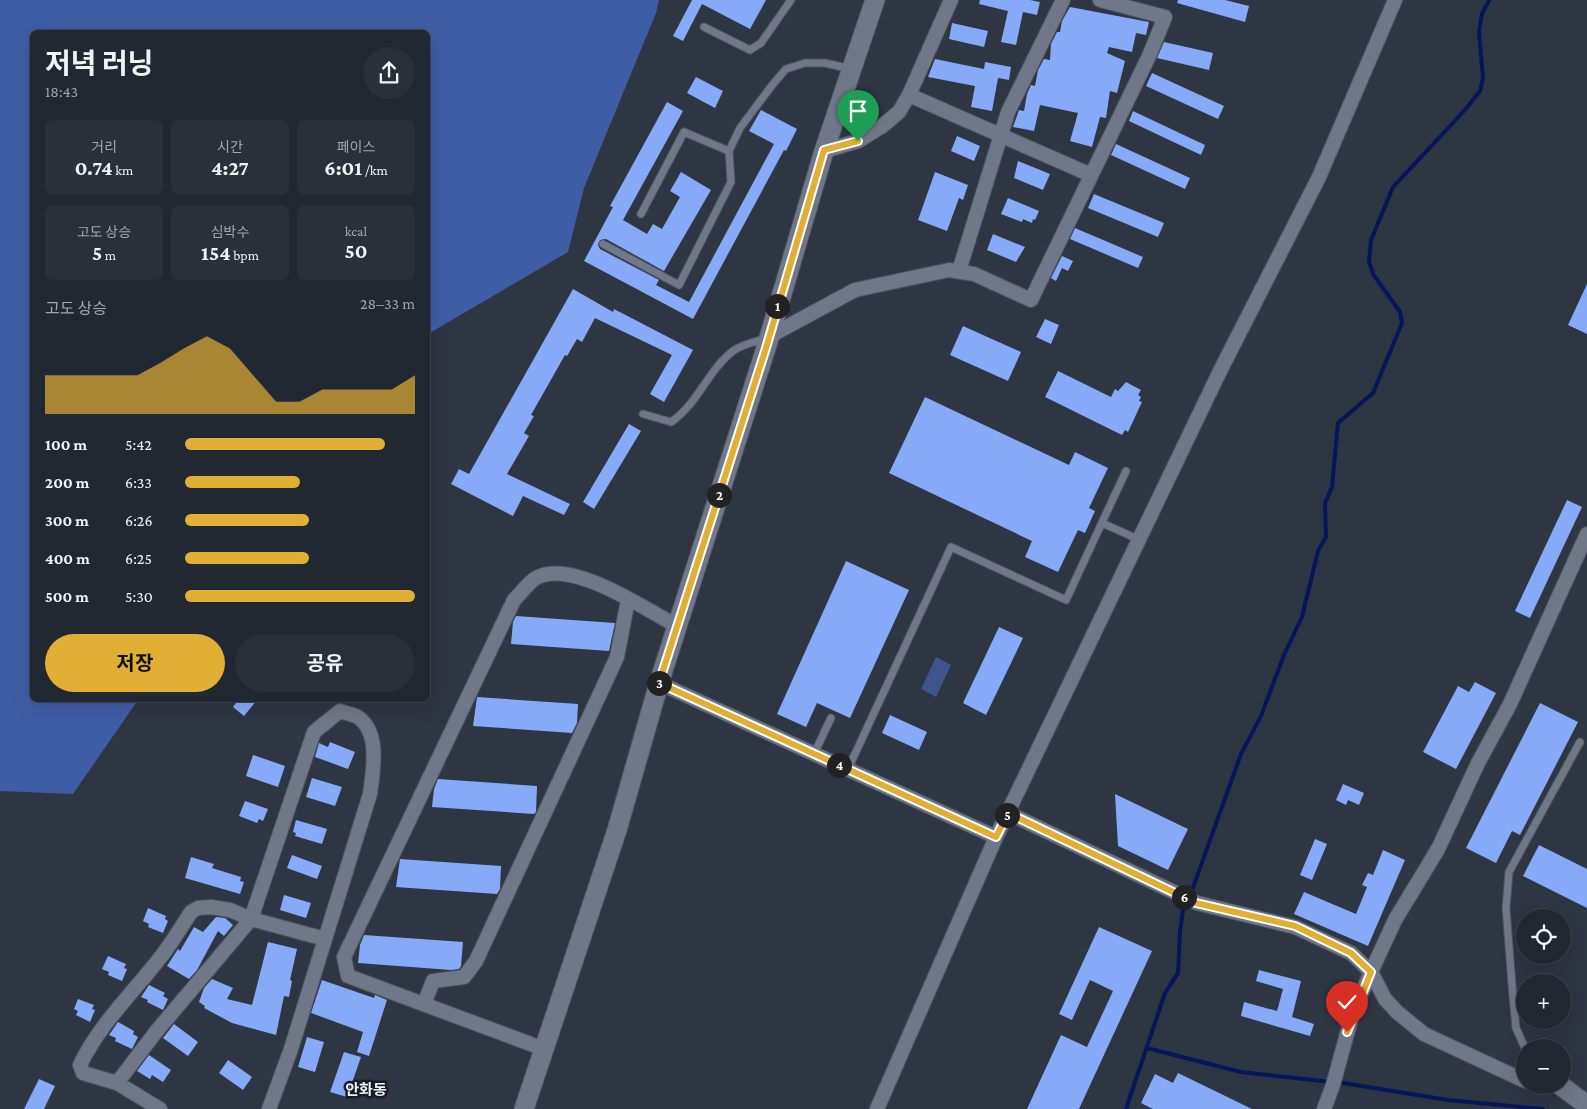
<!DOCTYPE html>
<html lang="ko">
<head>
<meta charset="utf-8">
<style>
  :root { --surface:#222832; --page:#2a303a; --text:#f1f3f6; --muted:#a2a6ac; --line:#3f444d; --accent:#e1af34 }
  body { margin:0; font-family:"Crimson Pro","Noto Sans KR",serif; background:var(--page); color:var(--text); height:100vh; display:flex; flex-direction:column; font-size:19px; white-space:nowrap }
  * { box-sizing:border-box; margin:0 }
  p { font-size:16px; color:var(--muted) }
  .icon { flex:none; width:28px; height:28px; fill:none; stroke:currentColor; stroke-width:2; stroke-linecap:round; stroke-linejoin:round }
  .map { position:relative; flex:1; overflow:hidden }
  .panel { position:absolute; left:30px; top:30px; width:400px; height:672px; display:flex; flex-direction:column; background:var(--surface); border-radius:8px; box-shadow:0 5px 20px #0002,0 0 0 1px var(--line) }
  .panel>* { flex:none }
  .fabs { position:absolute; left:1516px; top:909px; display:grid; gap:10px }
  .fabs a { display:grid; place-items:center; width:55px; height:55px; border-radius:50%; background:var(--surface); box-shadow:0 5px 20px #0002,0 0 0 1px var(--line); font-size:25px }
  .pin { position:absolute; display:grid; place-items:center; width:42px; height:42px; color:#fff; margin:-51px -21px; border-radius:50% 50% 50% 0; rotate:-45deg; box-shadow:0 0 5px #0007 }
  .pin .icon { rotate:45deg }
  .km { position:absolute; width:25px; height:25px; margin:-12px; border-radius:50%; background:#222; color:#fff; font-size:14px; line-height:25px; text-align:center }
  .round { display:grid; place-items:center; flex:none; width:52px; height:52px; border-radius:26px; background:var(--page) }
  .head { display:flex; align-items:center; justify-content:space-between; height:85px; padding:0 15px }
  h1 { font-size:28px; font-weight:700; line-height:38px }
  .figures { display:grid; grid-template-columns:repeat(3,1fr); gap:8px; height:85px; padding:5px 15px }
  .figures div { display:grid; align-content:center; border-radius:8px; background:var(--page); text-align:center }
  .figures b { font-size:21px; font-weight:700 }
  .figures small { font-size:14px; font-weight:400 }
  .figures p { font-size:14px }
  .chart { height:140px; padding:10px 15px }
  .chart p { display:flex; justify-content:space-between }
  .chart svg { width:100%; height:90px; margin-top:5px; fill:var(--accent); opacity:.7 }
  .button { display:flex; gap:10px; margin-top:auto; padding:10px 15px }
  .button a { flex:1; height:58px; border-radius:30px; background:var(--accent); color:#111; font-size:20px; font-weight:700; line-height:58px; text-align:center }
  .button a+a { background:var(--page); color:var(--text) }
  ul { padding:0 15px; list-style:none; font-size:16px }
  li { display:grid; grid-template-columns:80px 60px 1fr; align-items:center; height:38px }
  li i { height:12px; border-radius:6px; background:var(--accent) }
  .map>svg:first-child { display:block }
</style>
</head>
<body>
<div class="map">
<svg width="1587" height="1109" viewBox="0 0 1587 1109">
  <rect width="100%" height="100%" fill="#2e3543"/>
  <path fill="#3d558b" d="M 936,657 L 951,665 L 936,697 L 921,689 Z"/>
  <path fill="#3f5da4" d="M 0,0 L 659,0 L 656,13 L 584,188 L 568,252 L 428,334 L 428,32 L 32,32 L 32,700 L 138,700 L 73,794 L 0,791 Z"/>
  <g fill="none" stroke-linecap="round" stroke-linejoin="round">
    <path stroke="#051759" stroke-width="4" d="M 1190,896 L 1241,754 L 1261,716 L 1284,655 L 1302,617 L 1318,551 L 1326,537 L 1325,503 L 1332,487 L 1338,423 L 1373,393 L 1402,323 L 1400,312 L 1373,274 L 1369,261 L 1371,240 L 1393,187 L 1464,111 L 1480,91 L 1483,78 L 1479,32 L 1482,14 L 1489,0
      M 1147,1048 L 1241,1072 L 1331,1082
      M 1337,1082 L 1448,1100 L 1543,1109
      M 1126,1109 L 1165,993 L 1178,973 L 1180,932 L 1183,910 L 1187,902"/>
  </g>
  <path fill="#87aaf8" d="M 692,0 L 766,0 L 750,29 L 702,4 L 683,41 L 673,36 Z
    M 980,0 L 1030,0 L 1040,2 L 1037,15 L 1023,12 L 1016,45 L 1001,42 L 1008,11 L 979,4 Z
    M 1178,0 L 1225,0 L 1249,6 L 1245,22 L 1177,3 Z
    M 1070,7 L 1149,22 L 1146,35 L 1136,33 L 1132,52 L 1109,47 L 1107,53 L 1125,61 L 1117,93 L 1110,91 L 1106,118 L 1100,117 L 1092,147 L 1070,141 L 1078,113 L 1040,105 L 1034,131 L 1013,127 L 1019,110 L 1024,111 L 1027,94 L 1031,85 L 1035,86 L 1038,70 L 1044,59 L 1050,60 L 1051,44 L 1057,32 L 1060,32 L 1062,21 Z
    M 952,23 L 988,31 L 984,47 L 949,39 Z
    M 1164,42 L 1213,53 L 1209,70 L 1157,58 Z
    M 935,59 L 984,69 L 985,62 L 1011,67 L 1009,80 L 998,78 L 992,111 L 971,107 L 975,86 L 928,77 Z
    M 1152,73 L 1224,106 L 1218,119 L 1146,86 Z
    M 696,77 L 723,91 L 715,108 L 687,93 Z
    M 667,102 L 683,111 L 623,220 L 647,234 L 653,224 L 662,229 L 680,197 L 670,191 L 681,172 L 711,190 L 664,271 L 606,239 L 600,240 L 598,245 L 600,249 L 659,280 L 656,285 L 689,302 L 774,144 L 749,131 L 761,110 L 797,129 L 786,151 L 784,150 L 693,319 L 584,261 L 613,207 L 610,206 Z
    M 1133,111 L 1205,145 L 1201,155 L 1129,121 Z
    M 957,136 L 980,146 L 974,161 L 951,151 Z
    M 1116,144 L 1190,178 L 1185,189 L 1111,155 Z
    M 1018,161 L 1050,174 L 1043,190 L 1014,178 Z
    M 935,172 L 968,185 L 963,200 L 959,198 L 947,231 L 918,220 Z
    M 1094,194 L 1164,223 L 1158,237 L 1088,208 Z
    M 1008,198 L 1039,211 L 1035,220 L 1033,219 L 1032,223 L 1023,219 L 1022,222 L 1001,214 Z
    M 1075,228 L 1143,257 L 1138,268 L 1070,239 Z
    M 993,234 L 1025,247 L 1016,262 L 987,250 Z
    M 1062,256 L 1073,261 L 1068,271 L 1062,268 L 1056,281 L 1051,278 Z
    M 1587,284 L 1587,334 L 1568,325 Z
    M 573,289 L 613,312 L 614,309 L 693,350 L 664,402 L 650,394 L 672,355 L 595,318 L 582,342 L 577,339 L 567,356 L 565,355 L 531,415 L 534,416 L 524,433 L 529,436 L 507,474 L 570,504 L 564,515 L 523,496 L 513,516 L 451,484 L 459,469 L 469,474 Z
    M 1045,319 L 1059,325 L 1051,344 L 1036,337 Z
    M 963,326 L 1021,352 L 1008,381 L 950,355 Z
    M 1058,371 L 1111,397 L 1115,389 L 1118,391 L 1126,382 L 1141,390 L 1138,395 L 1141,397 L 1139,401 L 1142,402 L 1128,432 L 1125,430 L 1122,435 L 1045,397 Z
    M 925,397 L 1069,465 L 1075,452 L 1108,468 L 1089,508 L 1095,511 L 1085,533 L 1078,530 L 1058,572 L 1025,557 L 1032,541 L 889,473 Z
    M 629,424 L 641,431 L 594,509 L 583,502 Z
    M 1567,500 L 1582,507 L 1530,618 L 1515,611 Z
    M 846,561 L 909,590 L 850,718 L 817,703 L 806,727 L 777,714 Z
    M 516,616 L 615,623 L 609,651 L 511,644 L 513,622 Z
    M 999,627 L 1023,638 L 986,715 L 963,703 Z
    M 1475,682 L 1496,693 L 1456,769 L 1423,752 L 1458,686 L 1469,692 Z
    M 477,697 L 578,704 L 577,723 L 572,733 L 473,726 Z
    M 238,700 L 257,700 L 244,716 L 233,707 Z
    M 1540,703 L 1578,722 L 1520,835 L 1512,831 L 1496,863 L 1466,848 Z
    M 890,715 L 927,732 L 919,750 L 882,733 Z
    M 330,742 L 355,752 L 348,769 L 315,757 L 319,743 L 328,747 Z
    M 253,755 L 285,766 L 278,787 L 246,776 Z
    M 312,778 L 342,787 L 335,806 L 306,797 Z
    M 438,779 L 537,786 L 536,812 L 534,814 L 432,807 L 434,789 Z
    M 1343,784 L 1364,793 L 1359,805 L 1348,800 L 1346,805 L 1336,800 Z
    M 1115,794 L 1188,829 L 1168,870 L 1118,846 Z
    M 245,801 L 268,809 L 263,821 L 259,819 L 257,823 L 239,816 Z
    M 296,820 L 327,829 L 322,844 L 295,836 L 296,833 L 293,832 Z
    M 1315,839 L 1327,844 L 1312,880 L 1300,875 Z
    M 1539,845 L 1587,869 L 1587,908 L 1523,876 Z
    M 1383,850 L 1405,860 L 1368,946 L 1294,914 L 1304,892 L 1356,914 L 1367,887 L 1362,885 L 1368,873 L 1373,875 Z
    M 292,855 L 322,866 L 317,879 L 287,868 Z
    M 191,857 L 214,864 L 212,868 L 241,877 L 240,881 L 244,882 L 240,894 L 185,878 Z
    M 400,859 L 501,866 L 500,889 L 497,894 L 396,887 Z
    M 284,895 L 311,903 L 306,918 L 280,910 Z
    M 148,908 L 166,916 L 165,919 L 168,921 L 163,933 L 148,927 L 149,924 L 143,921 Z
    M 216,917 L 225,918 L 233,925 L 224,936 L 218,931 L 197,970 L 189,979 L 167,966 L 178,949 L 180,951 L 194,927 L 203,932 Z
    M 1099,927 L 1152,951 L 1079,1109 L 1027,1109 L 1061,1035 L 1087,1047 L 1113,991 L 1090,980 L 1072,1020 L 1059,1014 Z
    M 364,935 L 463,942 L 461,966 L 459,969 L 451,970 L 358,963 L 360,945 Z
    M 268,942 L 297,949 L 290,980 L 292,981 L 289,997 L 284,996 L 276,1035 L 232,1023 L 204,1008 L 205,1006 L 199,1002 L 204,988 L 212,979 L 233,988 L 227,999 L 252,1005 Z
    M 108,956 L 126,964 L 124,968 L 127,969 L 122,981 L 108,975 L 109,972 L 102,969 Z
    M 1259,970 L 1301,981 L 1292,1017 L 1314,1024 L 1310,1036 L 1241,1016 L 1244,1002 L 1277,1011 L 1283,989 L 1256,981 Z
    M 322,980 L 374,998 L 375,995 L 387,1000 L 369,1056 L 357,1052 L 363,1032 L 311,1013 Z
    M 149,985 L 165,993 L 163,996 L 168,999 L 163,1010 L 147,1002 L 148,1000 L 141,997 Z
    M 78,999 L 94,1005 L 92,1009 L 95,1010 L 90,1022 L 76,1015 L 78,1011 L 74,1009 Z
    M 118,1022 L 134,1031 L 133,1034 L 138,1037 L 132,1049 L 115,1041 L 116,1038 L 109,1035 Z
    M 174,1024 L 198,1042 L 188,1056 L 163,1038 Z
    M 307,1037 L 324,1042 L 315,1072 L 298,1067 Z
    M 344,1052 L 361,1057 L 347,1097 L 330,1092 Z
    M 149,1055 L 171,1070 L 163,1082 L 152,1075 L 150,1079 L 137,1071 Z
    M 228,1060 L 252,1077 L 243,1090 L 219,1073 Z
    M 1178,1073 L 1252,1109 L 1153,1109 L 1141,1103 L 1155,1074 L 1173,1083 Z
    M 39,1079 L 55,1086 L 44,1109 L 24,1109 Z"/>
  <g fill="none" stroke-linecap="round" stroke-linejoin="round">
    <defs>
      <path id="lane" d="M 704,27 L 750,50 L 761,43 L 791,0
        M 641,214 L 684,132 L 729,151
        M 603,244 L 679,285 L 731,182 L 729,151 L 740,128 L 773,84 L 786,69 L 805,63 L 825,63 L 851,69
        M 643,414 L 671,422 C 698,404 708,370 733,351 C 742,344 756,342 766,338
        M 1102,523 L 1140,540
        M 814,754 L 831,718
        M 848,769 L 951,547 L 1066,600 L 1126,471
        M 1525,1048 L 1516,1028 L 1513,997 L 1506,908 L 1509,872 L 1580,742"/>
      <path id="street" d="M 909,95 L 1091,175
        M 824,151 L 858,141 L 881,127 L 899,112 L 909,95 L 951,0
        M 959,271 L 1008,112 L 1063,0
        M 768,337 L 855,290 L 949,270 L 974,274 L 1031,300 L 1149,56 L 1165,17 L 1100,0
        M 659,683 L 996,837
        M 1008,813 L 1197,903 L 1295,927 L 1351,953 L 1371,972 L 1385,999 L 1397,1012 L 1424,1034 L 1525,1081
        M 424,1004 L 433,981 L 464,977 L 476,961 L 617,657 L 628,600
        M 544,1049 L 348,976 L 344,957 L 514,600 C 521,593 528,583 536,578 C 571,558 645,609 677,626
        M 117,1083 L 155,1033 L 251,919 L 314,732 L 340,711 C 345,713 351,714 356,716 C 381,730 373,771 370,794 L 291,1049 L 269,1109
        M 1538,1085 L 1551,1085
        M 160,1109 L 117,1083 L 83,1073 L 80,1065 C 100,1023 135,991 163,954 C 173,941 182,926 191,912 L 198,908 L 211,907 L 230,910 L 251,919 L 325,939
        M 877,1109 L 996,837 L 1220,371 L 1319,177 L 1395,0
        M 1324,1109 L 1333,1085 L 1353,1012 L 1371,972 L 1395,920 L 1438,849 L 1478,763 L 1510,704 L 1587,534"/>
      <path id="secondary" d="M 1560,1085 L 1587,1105
        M 524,1109 L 617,830 L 659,683 L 766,348 L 824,151 L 875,0"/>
    </defs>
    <use href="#lane" stroke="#4e535f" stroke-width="9"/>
    <use href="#street" stroke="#4e535f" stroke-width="16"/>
    <use href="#secondary" stroke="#4e535f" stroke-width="21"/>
    <use href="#lane" stroke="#6f7788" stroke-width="7"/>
    <use href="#street" stroke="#6f7788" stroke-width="14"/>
    <use href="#secondary" stroke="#6f7788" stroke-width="19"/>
  </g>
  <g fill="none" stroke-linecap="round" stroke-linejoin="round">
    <defs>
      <path id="route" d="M 858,141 L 824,150 L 766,348 L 659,683 L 996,837 L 1008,813 L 1196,903 L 1295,926 L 1351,953 L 1371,972 L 1347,1032"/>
    </defs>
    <use href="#route" stroke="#fff" stroke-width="10"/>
    <use href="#route" stroke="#e1af34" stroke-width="6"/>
  </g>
  <g text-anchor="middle" stroke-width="5" stroke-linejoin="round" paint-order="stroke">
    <g font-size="15" font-weight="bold" fill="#ecf0fa" stroke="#191c23">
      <text x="366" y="1095">안화동</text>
    </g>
  </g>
</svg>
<div class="fabs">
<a><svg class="icon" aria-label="locate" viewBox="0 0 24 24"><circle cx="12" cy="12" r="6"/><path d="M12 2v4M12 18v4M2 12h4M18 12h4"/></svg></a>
<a>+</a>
<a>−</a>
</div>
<div class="pin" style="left:858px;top:141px;background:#1e9e55"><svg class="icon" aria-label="arrive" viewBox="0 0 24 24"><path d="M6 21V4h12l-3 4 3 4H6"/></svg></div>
<div class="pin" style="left:1347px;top:1032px;background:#d93025"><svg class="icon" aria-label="check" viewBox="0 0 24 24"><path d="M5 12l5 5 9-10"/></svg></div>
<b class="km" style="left:777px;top:306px">1</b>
<b class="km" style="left:719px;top:495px">2</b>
<b class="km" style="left:659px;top:683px">3</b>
<b class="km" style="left:839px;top:765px">4</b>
<b class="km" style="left:1007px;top:815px">5</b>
<b class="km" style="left:1184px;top:897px">6</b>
<section class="panel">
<div class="head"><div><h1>저녁 러닝</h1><p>18:43</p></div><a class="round"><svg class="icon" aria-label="share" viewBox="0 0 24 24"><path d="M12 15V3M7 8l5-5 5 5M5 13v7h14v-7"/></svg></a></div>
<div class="figures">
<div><p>거리</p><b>0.74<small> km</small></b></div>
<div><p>시간</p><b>4:27</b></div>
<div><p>페이스</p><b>6:01<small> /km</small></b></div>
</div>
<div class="figures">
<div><p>고도 상승</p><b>5<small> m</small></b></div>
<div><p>심박수</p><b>154<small> bpm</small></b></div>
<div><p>kcal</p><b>50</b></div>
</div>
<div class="chart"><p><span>고도 상승</span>28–33 m</p>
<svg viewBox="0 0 160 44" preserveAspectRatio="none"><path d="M0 44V25L10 25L20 25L30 25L40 25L50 19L60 12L70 6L80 12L90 25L100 38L110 38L120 32L130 32L140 32L150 32L160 25V44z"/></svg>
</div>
<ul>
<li><b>100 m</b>5:42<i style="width:87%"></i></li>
<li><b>200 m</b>6:33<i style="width:50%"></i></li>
<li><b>300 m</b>6:26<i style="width:54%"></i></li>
<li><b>400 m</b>6:25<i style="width:54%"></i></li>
<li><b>500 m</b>5:30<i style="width:100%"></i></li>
</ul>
<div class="button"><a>저장</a><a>공유</a></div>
</section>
</div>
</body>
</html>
